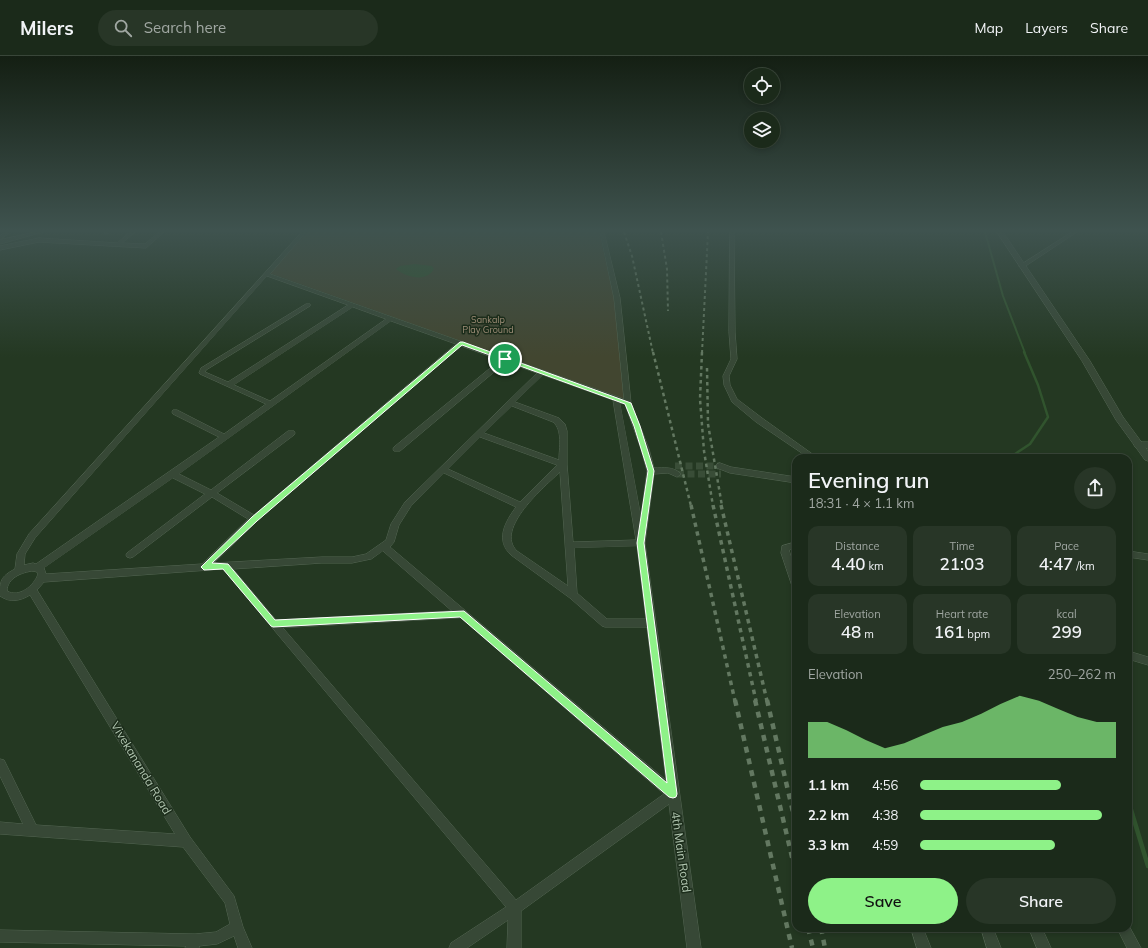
<!DOCTYPE html>
<html lang="en">
<head>
<meta charset="utf-8">
<style>
  :root { --surface:#1b2a1a; --page:#283627; --text:#f1f3f6; --muted:#a0a7a2; --line:#394639; --accent:#8ef288 }
  body { margin:0; font-family:Mulish,sans-serif; background:var(--page); color:var(--text); height:100vh; display:flex; flex-direction:column; font-size:15px; white-space:nowrap }
  * { box-sizing:border-box; margin:0 }
  p { font-size:13px; color:var(--muted) }
  .icon { flex:none; width:22px; height:22px; fill:none; stroke:currentColor; stroke-width:2; stroke-linecap:round; stroke-linejoin:round }
  .map { position:relative; flex:1; overflow:hidden }
  .sheet { position:absolute; left:792px; top:398px; width:340px; height:478px; display:flex; flex-direction:column; background:var(--surface); border-radius:12px; box-shadow:0 2px 6px #0003,0 0 0 1px var(--line) }
  .sheet>* { flex:none }
  .buttons { position:absolute; left:744px; top:12px; display:grid; gap:8px }
  .buttons a { display:grid; place-items:center; width:36px; height:36px; border-radius:50%; background:var(--surface); box-shadow:0 2px 6px #0003,0 0 0 1px var(--line); font-size:20px }
  .pin { position:absolute; display:grid; place-items:center; width:34px; height:34px; color:#fff; margin:-17px; border:2px solid #fff; border-radius:50%; box-shadow:0 1px 4px #0007 }
  .round { display:grid; place-items:center; flex:none; width:42px; height:42px; border-radius:21px; background:var(--page) }
  .head { display:flex; align-items:center; justify-content:space-between; height:68px; padding:0 16px }
  h1 { font-size:22px; font-weight:600; line-height:30px }
  .metrics { display:grid; grid-template-columns:repeat(3,1fr); gap:6px; height:68px; padding:4px 16px }
  .metrics div { display:grid; align-content:center; border-radius:10px; background:var(--page); text-align:center }
  .metrics b { font-size:17px; font-weight:600 }
  .metrics small { font-size:11px; font-weight:400 }
  .metrics p { font-size:11px }
  .chart { height:112px; padding:8px 16px }
  .chart p { display:flex; justify-content:space-between }
  .chart svg { width:100%; height:72px; margin-top:4px; fill:var(--accent); opacity:.7 }
  .primary-button { display:flex; gap:8px; margin-top:auto; padding:8px 16px }
  .primary-button a { flex:1; height:46px; border-radius:24px; background:var(--accent); color:#111; font-size:16px; font-weight:600; line-height:46px; text-align:center }
  .primary-button a+a { background:var(--page); color:var(--text) }
  ul { padding:0 16px; list-style:none; font-size:13px }
  li { display:grid; grid-template-columns:64px 48px 1fr; align-items:center; height:30px }
  li i { height:10px; border-radius:5px; background:var(--accent) }
  header { display:flex; align-items:center; gap:24px; box-sizing:border-box; height:56px; padding:0 20px; background:var(--surface); border-bottom:1px solid var(--line) }
  header strong { font-size:19px }
  nav { display:flex; gap:22px; margin-inline-start:auto; font-size:14px }
  .search { width:280px; height:36px; background:var(--page); display:flex; align-items:center; gap:10px; box-sizing:border-box; padding:0 14px; border-radius:22px; color:var(--muted); font-size:15px }
  .map>svg:first-child { display:block }
</style>
</head>
<body>
<header>
<strong>Milers</strong>
<div class="search"><svg class="icon" aria-label="search" viewBox="0 0 24 24"><circle cx="10" cy="10" r="6"/><path d="M15 15l6 6"/></svg>Search here</div>
<nav><a>Map</a><a>Layers</a><a>Share</a></nav>
</header>
<div class="map">
<svg width="1148" height="892" viewBox="0 0 1148 892">
  <rect width="100%" height="100%" fill="#243822"/>
  <path fill="#424630" d="M 307,176 L 599,176 L 614,242 L 624,343 L 269,217 Z"/>
  <path fill="#31542e" d="M 415,208 L 432,210 L 434,213 C 426,227 406,221 396,213 L 400,210 Z"/>
  <g fill="none" stroke-linecap="round" stroke-linejoin="round">
    <path stroke="#31542e" stroke-width="2" d="M 985,176 L 1003,240 L 1025,297"/>
    <path stroke="#31542e" stroke-width="2.5" d="M 1009,402 L 1030,388 L 1048,361 L 1038,329 L 1024,296"/>
    <path stroke="#31542e" stroke-width="4.5" d="M 1128,744 L 1148,810"/>
    <path stroke="#394d37" stroke-width="7" stroke-dasharray="7 3.5" stroke-linecap="butt" d="M 675,410 L 720,410
      M 677,418 L 721,418"/>
    <defs>
      <path id="minor" d="M 5,176 L 10,176 L 0,184 L 0,180 Z
        M 36,176 L 43,176 L 0,188 L 0,184 Z
        M 105,176 L 110,176 L 107,178 L 105,178 Z
        M 130,176 L 135,176 L 122,187 L 145,188 L 159,176 L 164,176 L 146,192 L 39,186 L 0,194 L 0,190 L 39,182 L 117,187 Z
        M 302,176 L 306,176 L 270,218 L 624,343 L 614,242 L 600,176 L 604,176 L 620,242 L 631,347 L 649,393 L 654,412 C 664,412 673,410 681,418 L 677,421 L 668,417 L 654,418 L 645,487 L 701,892 L 687,892 L 669,748 L 521,855 L 521,892 L 507,892 L 508,864 L 467,892 L 449,892 L 451,887 L 506,851 L 223,513 L 44,526 L 37,534 L 190,781 L 234,840 L 243,871 L 252,892 L 238,892 L 234,880 L 217,888 L 199,890 L 199,892 L 185,892 L 186,890 L 0,886 L 0,874 L 195,878 L 216,876 L 230,868 L 225,847 L 183,791 L 0,778 L 0,766 L 23,768 L 0,720 L 0,703 L 4,704 L 36,769 L 175,778 L 30,539 C 20,545 10,547 0,540 C 0,525 0,521 15,513 L 17,498 L 29,478 ZM 267,220 L 348,249 L 228,326 L 205,316 L 206,314 L 310,250 L 310,248 L 306,248 L 201,312 L 199,317 L 200,318 L 266,348 L 224,378 L 177,354 L 173,354 L 172,356 L 173,358 L 219,381 L 36,508 L 33,507 L 24,509 L 25,498 L 35,482 ZM 353,251 L 386,263 L 270,345 L 234,329 ZM 391,265 L 456,288 L 254,459 L 217,437 L 294,379 L 295,377 L 294,375 L 288,375 L 211,434 L 179,418 ZM 461,290 L 500,304 L 394,391 L 393,393 L 394,395 L 400,395 L 506,306 L 537,317 L 405,446 L 391,468 L 386,484 L 366,498 L 352,501 L 322,501 L 214,507 L 257,465 ZM 543,319 L 613,344 L 636,484 L 573,486 L 567,408 L 567,375 L 565,368 L 559,362 L 515,346 ZM 620,347 L 625,348 L 641,393 L 647,415 L 641,461 ZM 512,350 L 553,366 C 563,374 559,392 559,404 L 484,377 ZM 480,381 L 557,409 L 520,446 L 448,413 ZM 560,416 L 568,530 L 517,495 C 494,473 545,430 560,416 ZM 444,417 L 516,451 C 505,466 495,484 511,499 L 570,542 L 602,570 L 605,571 L 647,571 L 666,724 L 390,491 L 394,486 L 399,469 L 411,450 ZM 173,422 L 205,438 L 127,497 L 126,499 L 127,501 L 130,502 L 133,501 L 212,441 L 248,463 L 202,508 L 46,518 L 44,512 ZM 637,490 L 646,563 L 607,563 L 577,537 L 574,492 ZM 383,495 L 452,555 L 276,564 L 233,513 L 322,507 L 352,507 L 371,503 ZM 33,515 L 37,516 L 38,518 C 34,530 19,542 7,535 C 7,522 22,516 33,515 ZM 461,562 L 664,738 L 516,844 L 283,572 Z
        M 730,176 L 734,176 L 735,276 L 737,303 L 729,320 L 730,329 L 737,343 L 762,362 L 818,402 L 809,402 L 756,366 L 732,346 L 724,329 L 723,320 L 731,303 L 729,276 Z
        M 1072,176 L 1077,176 L 1024,211 L 1019,210 Z
        M 1138,386 L 1148,386 L 1148,392 L 1135,391 L 1134,389 Z
        M 720,407 L 731,411 L 796,421 L 796,427 L 730,417 L 717,412 L 716,410 L 717,408 Z
        M 796,486 L 796,492 L 789,494 L 796,517 L 796,534 L 793,533 L 781,497 L 782,490 Z
        M 1128,495 L 1148,498 L 1148,504 L 1128,501 Z
        M 1128,595 L 1148,601 L 1148,609 L 1128,603 Z
        M 1128,868 L 1141,892 L 1127,892 L 1117,872 L 1128,872 Z
        M 911,872 L 923,872 L 931,892 L 917,892 Z
        M 981,872 L 993,872 L 1001,892 L 987,892 Z
        M 1029,872 L 1042,872 L 1051,892 L 1037,892 Z"/>
      <path id="tertiary" d="M 997,176 L 1003,176 L 1090,305 L 1123,361 L 1148,395 L 1148,405 L 1145,404 L 1116,364 L 1082,305 Z"/>
    </defs>
    <use href="#minor" stroke="#546653" stroke-width="1"/>
    <use href="#tertiary" stroke="#546653" stroke-width="1"/>
    <use href="#minor" fill="#374836" fill-rule="evenodd"/>
    <use href="#tertiary" fill="#374836" fill-rule="evenodd"/>
    <path stroke="#637861" stroke-width="2" stroke-dasharray="3 3" stroke-linecap="butt" d="M 624,176 L 632,200 L 653,297
      M 661,176 L 667,213 L 668,255
      M 702,297 L 708,176"/>
    <path stroke="#637861" stroke-width="2.5" stroke-dasharray="3.5 3.5" stroke-linecap="butt" d="M 653,296 L 691,450
      M 702,296 L 700,343 L 704,395 L 713,450
      M 707,312 L 708,368 L 722,450"/>
    <path stroke="#637861" stroke-width="3.5" stroke-dasharray="4.5 4.5" stroke-linecap="butt" d="M 691,449 L 735,645
      M 713,449 L 756,645
      M 721,449 L 767,645"/>
    <path stroke="#637861" stroke-width="4.5" stroke-dasharray="6 6" stroke-linecap="butt" d="M 735,644 L 792,892
      M 755,644 L 796,818
      M 767,644 L 796,769
      M 808,872 L 813,892
      M 821,872 L 825,892"/>
  </g>
  <linearGradient id="sky" x2="0" y2="1"><stop stop-color="#141f13"/><stop offset="0.58" stop-color="#3f534f"/><stop offset="1" stop-color="#3f534f" stop-opacity="0"/></linearGradient>
  <rect width="1148" height="301" fill="url(#sky)"/>
  <path fill="#8ef288" stroke="#fff" fill-rule="evenodd" d="M 460,286 L 463,286 L 631,347 L 640,370 L 654,415 L 644,487 L 677,738 L 676,741 L 673,742 L 669,741 L 460,561 L 273,571 L 271,570 L 223,513 L 204,514 L 201,511 L 252,461 ZM 462,289 L 625,348 L 634,370 L 648,415 L 637,487 L 667,727 L 464,555 L 275,564 L 228,508 L 212,507 L 257,465 Z"/>
  <g text-anchor="middle" stroke-width="3" stroke-linejoin="round" paint-order="stroke">
    <g font-size="9" fill="#9f8e78" stroke="#1c2d1b">
      <text x="488" y="267">Sankalp<tspan x="488" dy="10">Play Ground</tspan></text>
    </g>
    <g font-size="12" fill="#b1c5b0" stroke="#1c2d1b">
      <text transform="translate(141 712) rotate(59)" y="4">Vivekananda Road</text>
      <text transform="translate(681 796) rotate(82)" y="4">4th Main Road</text>
    </g>
  </g>
</svg>
<div class="buttons">
<a><svg class="icon" aria-label="locate" viewBox="0 0 24 24"><circle cx="12" cy="12" r="6"/><path d="M12 2v4M12 18v4M2 12h4M18 12h4"/></svg></a>
<a><svg class="icon" aria-label="layers" viewBox="0 0 24 24"><path d="M12 4l9 5-9 5-9-5zM3 14l9 5 9-5"/></svg></a>
</div>
<div class="pin" style="left:505px;top:303px;background:#1e9e55"><svg class="icon" aria-label="arrive" viewBox="0 0 24 24"><path d="M6 21V4h12l-3 4 3 4H6"/></svg></div>
<section class="sheet">
<div class="head"><div><h1>Evening run</h1><p>18:31 · 4 × 1.1 km</p></div><a class="round"><svg class="icon" aria-label="share" viewBox="0 0 24 24"><path d="M12 15V3M7 8l5-5 5 5M5 13v7h14v-7"/></svg></a></div>
<div class="metrics">
<div><p>Distance</p><b>4.40<small> km</small></b></div>
<div><p>Time</p><b>21:03</b></div>
<div><p>Pace</p><b>4:47<small> /km</small></b></div>
</div>
<div class="metrics">
<div><p>Elevation</p><b>48<small> m</small></b></div>
<div><p>Heart rate</p><b>161<small> bpm</small></b></div>
<div><p>kcal</p><b>299</b></div>
</div>
<div class="chart"><p><span>Elevation</span>250–262 m</p>
<svg viewBox="0 0 160 44" preserveAspectRatio="none"><path d="M0 44V22L10 22L20 27L30 33L40 38L50 35L60 30L70 25L80 22L90 17L100 11L110 6L120 9L130 14L140 19L150 22L160 22V44z"/></svg>
</div>
<ul>
<li><b>1.1 km</b>4:56<i style="width:72%"></i></li>
<li><b>2.2 km</b>4:38<i style="width:93%"></i></li>
<li><b>3.3 km</b>4:59<i style="width:69%"></i></li>
</ul>
<div class="primary-button"><a>Save</a><a>Share</a></div>
</section>
</div>
</body>
</html>
